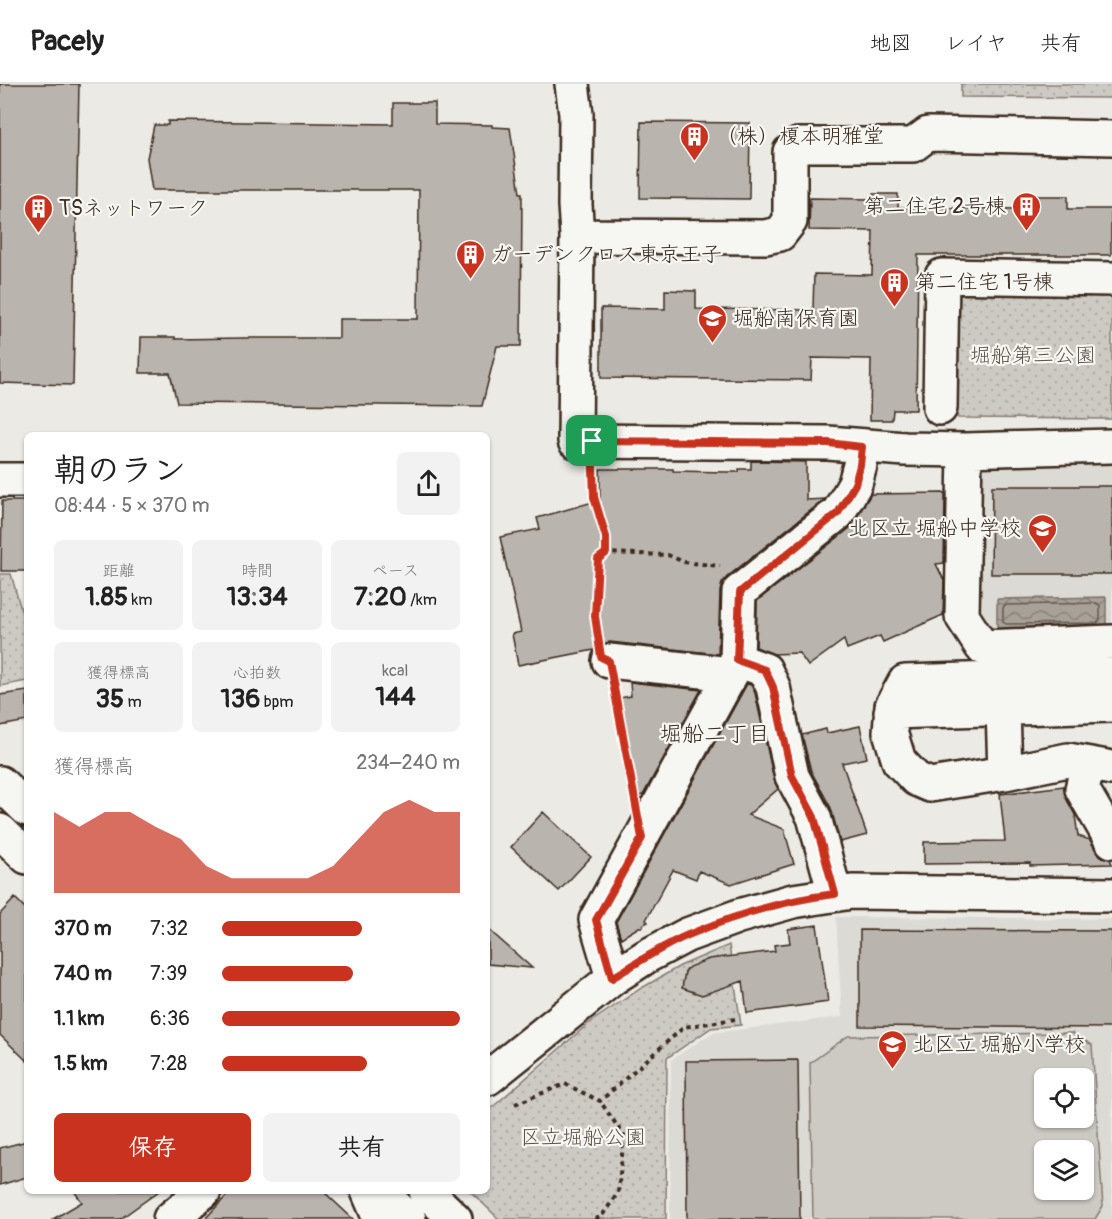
<!DOCTYPE html>
<html lang="ja">
<head>
<meta charset="utf-8">
<style>
  :root { --surface:#fff; --page:#f2f2f2; --text:#222; --muted:#767676; --line:#e0e0e0; --accent:#c8321e }
  body { margin:0; font-family:Pangolin,"Klee One",sans-serif; background:var(--page); color:var(--text); height:100vh; display:flex; flex-direction:column; font-size:22px; white-space:nowrap }
  * { box-sizing:border-box; margin:0 }
  p { font-size:20px; color:var(--muted) }
  .icon { flex:none; width:33px; height:33px; fill:none; stroke:currentColor; stroke-width:2; stroke-linecap:round; stroke-linejoin:round }
  .map { position:relative; flex:1; overflow:hidden }
  .sheet { position:absolute; left:24px; top:348px; width:466px; height:762px; display:flex; flex-direction:column; background:var(--surface); border-radius:9px; box-shadow:0 2px 4px #0004 }
  .sheet>* { flex:none }
  .tools { position:absolute; left:1034px; top:984px; display:grid; gap:12px }
  .tools a { display:grid; place-items:center; width:60px; height:60px; border-radius:9px; background:var(--surface); box-shadow:0 2px 4px #0004; font-size:30px }
  .pin { position:absolute; display:grid; place-items:center; width:51px; height:51px; color:#fff; margin:-26px; border-radius:12px; box-shadow:0 3px 9px #0006 }
  .round { display:grid; place-items:center; flex:none; width:63px; height:63px; border-radius:9px; background:var(--page) }
  .headline { display:flex; align-items:center; justify-content:space-between; height:102px; padding:0 30px }
  h1 { font-size:33px; font-weight:700; line-height:45px }
  .metrics { display:grid; grid-template-columns:repeat(3,1fr); gap:9px; height:102px; padding:6px 30px }
  .metrics div { display:grid; align-content:center; border-radius:9px; background:var(--page); text-align:center }
  .metrics b { font-size:26px; font-weight:700 }
  .metrics small { font-size:16px; font-weight:400 }
  .metrics p { font-size:16px }
  .chart { height:168px; padding:12px 30px }
  .chart p { display:flex; justify-content:space-between }
  .chart svg { width:100%; height:108px; margin-top:6px; fill:var(--accent); opacity:.7 }
  .cta { display:flex; gap:12px; margin-top:auto; padding:12px 30px }
  .cta a { flex:1; height:69px; border-radius:9px; background:var(--accent); color:#fff; font-size:24px; font-weight:700; line-height:69px; text-align:center }
  .cta a+a { background:var(--page); color:var(--text) }
  ul { padding:0 30px; list-style:none; font-size:20px }
  li { display:grid; grid-template-columns:96px 72px 1fr; align-items:center; height:45px }
  li i { height:15px; border-radius:8px; background:var(--accent) }
  header { display:flex; align-items:center; gap:36px; box-sizing:border-box; height:84px; padding:0 30px; background:var(--surface); border-bottom:2px solid var(--line) }
  header strong { font-size:28px }
  nav { display:flex; gap:33px; margin-inline-start:auto; font-size:21px }
  .map>svg:first-child { display:block }
</style>
</head>
<body>
<header>
<strong>Pacely</strong>
<nav><a>地図</a><a>レイヤ</a><a>共有</a></nav>
</header>
<div class="map">
<svg width="1112" height="1135" viewBox="0 0 1112 1135">
  <defs>
    <pattern id="park-dots" width="8" height="8" patternUnits="userSpaceOnUse" patternTransform="scale(1.5)"><rect width="8" height="8" fill="#cdcac4"/><path d="M2 2h.1M6 6h.1" fill="none" stroke="#b1aea8" stroke-width="1.8" stroke-linecap="round"/></pattern>
    <pattern id="water-waves" width="16" height="10" patternUnits="userSpaceOnUse" patternTransform="scale(1.5)"><rect width="16" height="10" fill="#a8a198"/><path d="M0 5q4-4 8 0t8 0" fill="none" stroke="#8a837b"/></pattern>
  </defs>
  <rect width="100%" height="100%" fill="#ebeae5"/>
  <filter id="ink" filterUnits="userSpaceOnUse"><feTurbulence type="fractalNoise" baseFrequency=".0167" numOctaves="2"/><feDisplacementMap in="SourceGraphic" scale="12" xChannelSelector="R" yChannelSelector="G"/><feConvolveMatrix kernelMatrix="1 2 1 2 8 2 1 2 1" color-interpolation-filters="sRGB"/></filter>
  <g filter="url(#ink)">
    <path fill="#dcdad4" fill-rule="evenodd" d="M 1112,377 L 1112,548 L 989,551 L 971,527 L 973,450 L 983,381 Z
      M 836,833 L 1112,835 L 1112,1135 L 670,1135 L 671,976 L 712,949 L 842,933 ZM 1044,994 L 1083,994 L 1083,1034 L 1044,1034 ZM 1044,1066 L 1083,1066 L 1083,1106 L 1044,1106 Z"/>
    <path fill="url(#park-dots)" stroke="#847a71" stroke-width="1.5" d="M 961,0 L 1112,0 L 1112,14 L 961,13 Z
      M 965,208 L 1112,210 L 1112,335 L 958,334 L 954,327 L 955,216 Z
      M 0,490 L 11,490 L 27,547 L 27,597 L 0,602 Z
      M 729,861 L 741,941 L 711,944 L 667,974 L 666,1135 L 499,1135 L 470,1107 L 488,1107 L 488,1027 L 589,939 L 640,905 L 680,882 Z"/>
    <path fill="#cdcac4" stroke="#847a71" stroke-width="1.5" fill-rule="evenodd" d="M 1072,949 L 1092,961 L 1103,1122 L 1095,1135 L 813,1135 L 810,979 L 848,952 ZM 1044,994 L 1083,994 L 1083,1034 L 1044,1034 ZM 1044,1066 L 1083,1066 L 1083,1106 L 1044,1106 Z"/>
    <path fill="url(#water-waves)" stroke="#7c7167" stroke-width="1.5" d="M 1106,513 L 1106,545 L 997,547 L 997,515 Z"/>
    <g fill="none" stroke-linecap="round" stroke-linejoin="round">
      <path stroke="#675a4f" stroke-width="1.5" d="M 1097,519 L 1100,522 L 1100,536 L 1097,539 L 1006,540 L 1003,538 L 1003,524 L 1005,521 Z"/>
    </g>
    <path fill="#bab4ae" stroke="#3b2a1e" stroke-width="1.5" d="M 0,0 L 79,0 L 73,301 L 0,299 Z
      M 393,19 L 435,19 L 435,40 L 492,41 L 492,43 L 510,44 L 520,109 L 522,109 L 521,262 L 497,262 L 482,322 L 177,319 L 170,289 L 140,289 L 141,253 L 175,253 L 175,255 L 243,254 L 339,254 L 339,235 L 418,235 L 419,106 L 152,106 L 147,74 L 154,41 L 168,41 L 168,37 L 393,40 Z
      M 641,38 L 750,39 L 749,115 L 640,114 Z
      M 873,110 L 898,110 L 898,123 L 919,124 L 1026,125 L 1026,112 L 1068,112 L 1068,125 L 1111,125 L 1111,171 L 918,171 L 916,326 L 893,326 L 892,336 L 870,336 L 871,275 L 812,274 L 811,296 L 601,294 L 601,224 L 665,225 L 665,206 L 696,207 L 696,225 L 813,226 L 814,190 L 872,191 L 873,147 L 809,146 L 810,114 L 873,115 Z
      M 751,377 L 806,378 L 806,416 L 825,415 L 727,493 L 722,499 L 720,507 L 718,570 L 610,558 L 601,560 L 594,566 L 518,581 L 512,550 L 521,548 L 500,453 L 540,445 L 537,434 L 600,416 L 600,385 L 673,385 L 673,387 L 727,388 L 739,388 L 739,385 L 751,385 Z
      M 992,402 L 1112,402 L 1112,490 L 991,490 Z
      M 945,409 L 944,479 L 936,480 L 944,496 L 943,531 L 883,558 L 880,552 L 847,565 L 844,556 L 808,582 L 799,569 L 773,570 L 756,563 L 757,517 L 850,444 L 871,410 Z
      M 2,417 L 27,417 L 27,487 L 1,487 Z
      M 630,598 L 701,606 L 643,711 L 638,712 L 619,614 L 631,612 Z
      M 747,600 L 751,601 L 755,609 L 774,696 L 778,705 L 748,731 L 784,745 L 794,780 L 731,800 L 699,787 L 696,795 L 673,786 L 646,836 L 648,838 L 644,840 L 642,843 L 639,843 L 621,854 L 616,838 Z
      M 27,607 L 27,637 L 0,642 L 0,611 Z
      M 860,642 L 867,674 L 842,679 L 867,751 L 840,758 L 831,724 L 811,687 L 802,651 L 826,645 L 827,649 Z
      M 1064,702 L 1066,714 L 1075,731 L 1078,752 L 1090,756 L 1096,767 L 1102,773 L 1110,775 L 1112,780 L 1030,782 L 1030,779 L 924,780 L 924,758 L 1005,757 L 1000,710 Z
      M 543,728 L 591,773 L 559,807 L 511,763 Z
      M 15,814 L 27,826 L 27,977 L 0,951 L 0,830 Z
      M 817,841 L 828,918 L 747,929 L 743,897 L 702,911 L 682,904 L 685,888 L 689,883 L 709,875 L 775,867 L 774,861 L 790,859 L 788,845 Z
      M 488,845 L 532,884 L 488,880 Z
      M 860,846 L 1112,847 L 1112,944 L 860,942 Z
      M 798,976 L 800,1135 L 687,1135 L 686,977 Z
      M 27,1057 L 27,1093 L 0,1101 L 0,1064 Z
      M 74,1107 L 159,1107 L 120,1135 L 53,1135 L 82,1118 Z
      M 231,1107 L 323,1107 L 353,1135 L 205,1135 Z"/>
    <g fill="none" stroke-linecap="round" stroke-linejoin="round">
      <defs>
        <path id="minor" d="M 572,0 L 576,30 L 575,121 L 577,152 L 575,357 L 828,359 L 905,365 L 965,366 L 1112,362
          M 577,152 L 765,153 L 780,150 L 790,137 L 790,68 L 798,61 L 913,61 L 928,50 L 1112,54
          M 940,324 L 942,192 L 1112,195
          M 965,366 L 962,532 L 982,563 L 1112,558
          M 0,396 L 27,396
          M 737,576 L 765,586 L 773,603 L 792,692 L 814,733 L 835,810
          M 609,577 L 731,590
          M 1112,591 L 905,598 L 892,622 L 890,648 L 899,677 L 916,695 L 930,701 L 1005,689 L 1068,676 L 1112,684
          M 1003,625 L 1005,689
          M 891,628 L 1112,621
          M 1088,680 L 1082,705 L 1112,757
          M 613,894 L 596,836 L 731,590 L 737,576 L 739,508 L 838,429 L 855,400 L 860,381 L 862,363
          M 488,994 L 613,894 L 647,872 L 687,851 L 739,832 L 793,817 L 852,808 L 1112,811
          M 368,1107 L 380,1135
          M 170,1135 L 204,1107"/>
        <path id="major" d="M 0,699 L 27,725
          M 0,747 L 27,773
          M 379,1107 L 409,1135
          M 426,1107 L 455,1135"/>
      </defs>
      <use href="#minor" stroke="#3b2a1e" stroke-width="38"/>
      <use href="#major" stroke="#3b2a1e" stroke-width="38"/>
      <path stroke="#3b2a1e" stroke-width="4" stroke-dasharray="4.5 4.5" stroke-linecap="butt" d="M 593,388 L 594,413 L 606,453 L 606,469 L 668,471 L 684,478 L 720,482
        M 598,551 L 595,532 L 598,475 L 606,469
        M 614,607 L 632,703
        M 515,1020 L 565,1000 L 600,1017 L 684,943 L 735,935
        M 595,1135 L 601,1133 L 618,1109 L 624,1052 L 600,1017"/>
      <use href="#minor" stroke="#f6f6f2" stroke-width="33"/>
      <use href="#major" stroke="#f6f6f2" stroke-width="33"/>
    </g>
  </g>
  <g fill="none" stroke-linecap="round" stroke-linejoin="round" filter="url(#ink)">
    <defs>
      <path id="route" d="M 592,357 L 828,359 L 862,363 L 860,381 L 855,400 L 838,429 L 740,508 L 737,576 L 765,586 L 773,603 L 792,692 L 814,733 L 835,810 C 785,816 735,831 688,851 C 662,862 637,879 612,894 L 596,836 L 642,754 L 609,577 L 601,573 L 595,532 L 598,475 L 606,469 L 606,453 L 594,413 Z"/>
    </defs>
    <use href="#route" stroke="#fff" stroke-width="12"/>
    <use href="#route" stroke="#c8321e" stroke-width="8"/>
  </g>
  <defs>
    <symbol id="building-pin" viewBox="-11 -11 22 30"><path d="M0 17L-7.5 6A9.5 9.5 0 1 1 7.5 6Z" fill="#c8321e" stroke="#f6f6f2"/><path d="M-4-6H4V6H1V3H-1V6H-4ZM-2.5-4.3h1.7v1.8h-1.7ZM.8-4.3h1.7v1.8H.8ZM-2.5-1h1.7V.8h-1.7ZM.8-1h1.7V.8H.8Z" fill="#fff"/></symbol>
    <symbol id="school-pin" viewBox="-11 -11 22 30"><path d="M0 17L-7.5 6A9.5 9.5 0 1 1 7.5 6Z" fill="#c8321e" stroke="#f6f6f2"/><path d="M0-5L7-2L0 1L-7-2ZM-4 1L0 2.5L4 1V4Q0 6-4 4Z" fill="#fff"/></symbol>
  </defs>
  <g fill-rule="evenodd">
    <use href="#building-pin" x="678" y="36" width="33" height="45"/>
    <use href="#building-pin" x="1010" y="106" width="33" height="45"/>
    <use href="#building-pin" x="22" y="108" width="33" height="45"/>
    <use href="#building-pin" x="454" y="154" width="33" height="45"/>
    <use href="#building-pin" x="878" y="182" width="33" height="45"/>
    <use href="#school-pin" x="696" y="218" width="33" height="45"/>
    <use href="#school-pin" x="1026" y="428" width="33" height="45"/>
    <use href="#school-pin" x="876" y="944" width="33" height="45"/>
  </g>
  <g text-anchor="middle" stroke-width="4.5" stroke-linejoin="round" paint-order="stroke">
    <g font-size="21" fill="#3b2a1e" stroke="#f6f6f2" text-anchor="start">
      <text x="716" y="59">（株）榎本明雅堂</text>
      <text x="1006" y="129" text-anchor="end">第二住宅 2号棟</text>
      <text x="59" y="131">TSネットワーク</text>
      <text x="491" y="177">ガーデンクロス東京王子</text>
      <text x="915" y="205">第二住宅 1号棟</text>
      <text x="733" y="241">堀船南保育園</text>
      <text x="1021" y="451" text-anchor="end">北区立 堀船中学校</text>
      <text x="913" y="967">北区立 堀船小学校</text>
    </g>
    <g font-size="21" fill="#605248" stroke="#f6f6f2">
      <text x="1033" y="278">堀船第三公園</text>
      <text x="583" y="1060">区立堀船公園</text>
    </g>
    <g font-size="22" fill="#3b2a1e" stroke="#f6f6f2">
      <text x="715" y="657">堀船二丁目</text>
    </g>
  </g>
</svg>
<div class="tools">
<a><svg class="icon" aria-label="locate" viewBox="0 0 24 24"><circle cx="12" cy="12" r="6"/><path d="M12 2v4M12 18v4M2 12h4M18 12h4"/></svg></a>
<a><svg class="icon" aria-label="layers" viewBox="0 0 24 24"><path d="M12 4l9 5-9 5-9-5zM3 14l9 5 9-5"/></svg></a>
</div>
<div class="pin" style="left:592px;top:357px;background:#1e9e55"><svg class="icon" aria-label="arrive" viewBox="0 0 24 24"><path d="M6 21V4h12l-3 4 3 4H6"/></svg></div>
<section class="sheet">
<div class="headline"><div><h1>朝のラン</h1><p>08:44 · 5 × 370 m</p></div><a class="round"><svg class="icon" aria-label="share" viewBox="0 0 24 24"><path d="M12 15V3M7 8l5-5 5 5M5 13v7h14v-7"/></svg></a></div>
<div class="metrics">
<div><p>距離</p><b>1.85<small> km</small></b></div>
<div><p>時間</p><b>13:34</b></div>
<div><p>ペース</p><b>7:20<small> /km</small></b></div>
</div>
<div class="metrics">
<div><p>獲得標高</p><b>35<small> m</small></b></div>
<div><p>心拍数</p><b>136<small> bpm</small></b></div>
<div><p>kcal</p><b>144</b></div>
</div>
<div class="chart"><p><span>獲得標高</span>234–240 m</p>
<svg viewBox="0 0 160 44" preserveAspectRatio="none"><path d="M0 44V11L10 17L20 11L30 11L40 17L50 22L60 33L70 38L80 38L90 38L100 38L110 33L120 22L130 11L140 6L150 11L160 11V44z"/></svg>
</div>
<ul>
<li><b>370 m</b>7:32<i style="width:59%"></i></li>
<li><b>740 m</b>7:39<i style="width:55%"></i></li>
<li><b>1.1 km</b>6:36<i style="width:100%"></i></li>
<li><b>1.5 km</b>7:28<i style="width:61%"></i></li>
</ul>
<div class="cta"><a>保存</a><a>共有</a></div>
</section>
</div>
</body>
</html>
